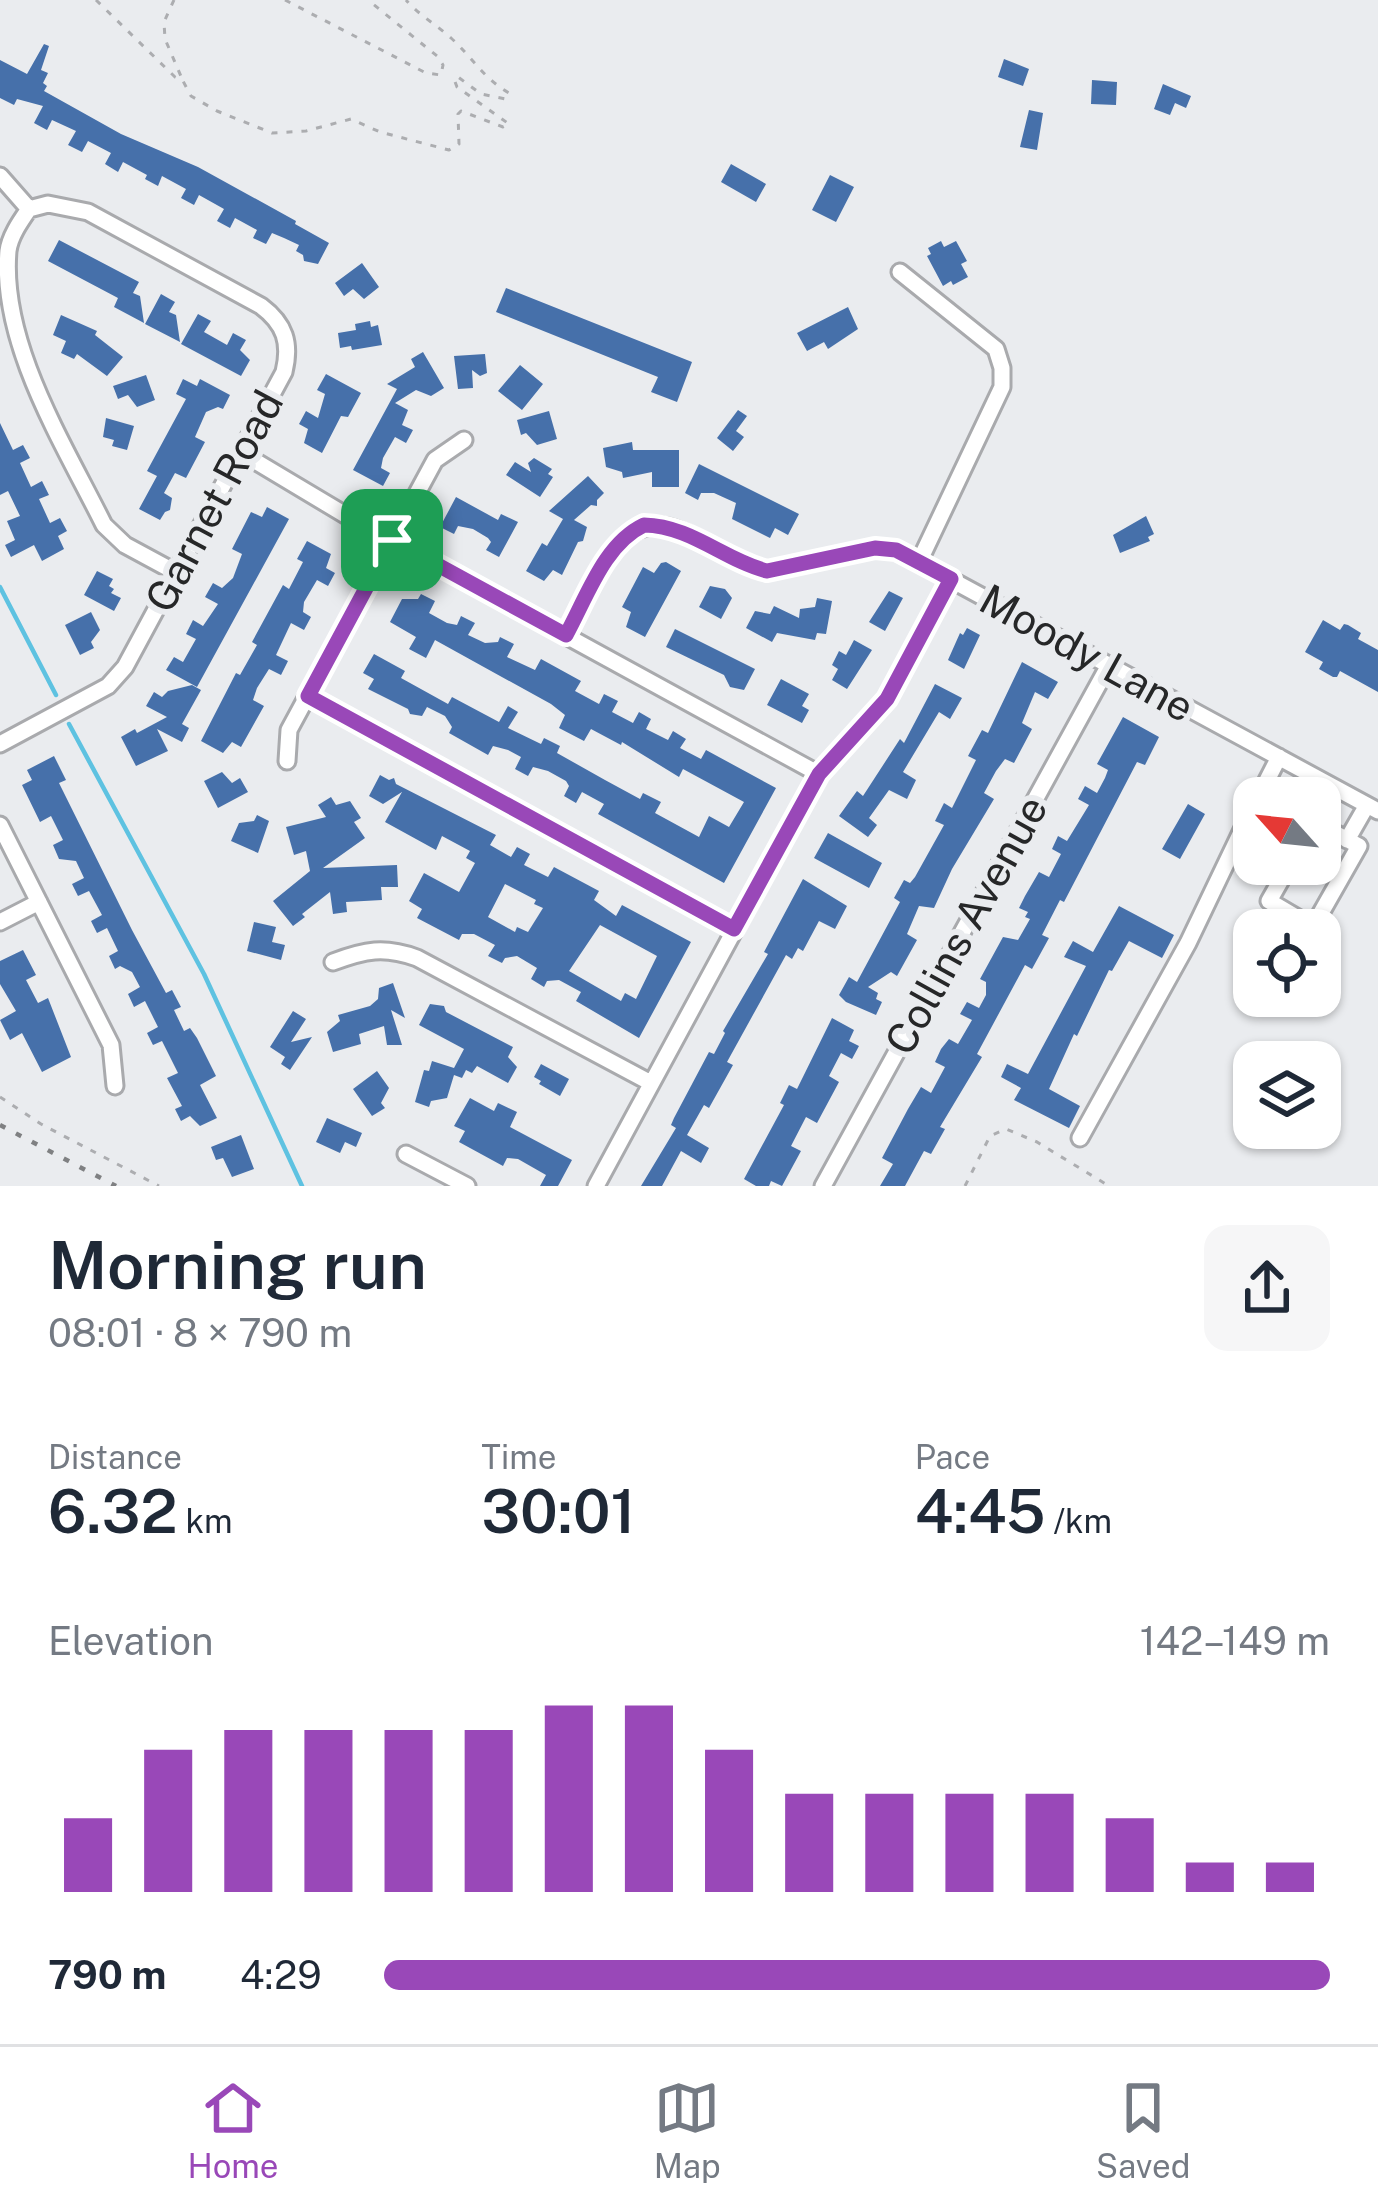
<!DOCTYPE html>
<html lang="en">
<head>
<meta charset="utf-8">
<style>
  :root { --surface:#fff; --page:#f6f6f7; --text:#1f2937; --muted:#747a83; --line:#e0e1e3; --accent:#9948b8 }
  body { margin:0; font-family:"Public Sans",sans-serif; background:var(--page); color:var(--text); height:100vh; display:flex; flex-direction:column; font-size:45px; white-space:nowrap }
  * { box-sizing:border-box; margin:0 }
  p { font-size:39px; color:var(--muted) }
  .icon { flex:none; width:66px; height:66px; fill:none; stroke:currentColor; stroke-width:2; stroke-linecap:round; stroke-linejoin:round }
  .map { position:relative; height:1186px; overflow:hidden }
  .panel { display:flex; flex-direction:column; background:var(--surface); flex:1 }
  .panel>* { flex:none }
  .needle { width:78px; rotate:297deg }
  .tools { position:absolute; left:1233px; top:777px; display:grid; gap:24px }
  .tools a { display:grid; place-items:center; width:108px; height:108px; border-radius:24px; background:var(--surface); box-shadow:0 3px 9px #0004; font-size:60px }
  .pin { position:absolute; display:grid; place-items:center; width:102px; height:102px; color:#fff; margin:-51px; border-radius:24px; box-shadow:0 6px 18px #0006 }
  .round { display:grid; place-items:center; flex:none; width:126px; height:126px; border-radius:24px; background:var(--page) }
  .headline { display:flex; align-items:center; justify-content:space-between; height:204px; padding:0 48px }
  h1 { font-size:66px; font-weight:600; line-height:90px }
  .stats { display:grid; grid-template-columns:repeat(3,1fr); gap:18px; height:204px; padding:12px 48px }
  .stats div { display:grid; align-content:center }
  .stats b { font-size:60px; font-weight:600 }
  .stats small { font-size:33px; font-weight:400 }
  .stats p { font-size:33px }
  .chart { height:336px; padding:24px 48px }
  .chart p { display:flex; justify-content:space-between }
  .chart svg { width:100%; height:216px; margin-top:12px; stroke:var(--accent); stroke-width:6 }
  ul { padding:0 48px; list-style:none; font-size:39px }
  li { display:grid; grid-template-columns:192px 144px 1fr; align-items:center; height:90px }
  li i { height:30px; border-radius:15px; background:var(--accent) }
  .dock { display:flex; justify-content:space-around; align-items:center; height:168px; border-top:3px solid var(--line); background:var(--surface); font-size:33px; color:var(--muted) }
  .dock a { display:grid; justify-items:center; gap:6px }
  .dock .on { color:var(--accent) }
  .map>svg:first-child { display:block }
</style>
</head>
<body>
<div class="map">
<svg width="1378" height="1186" viewBox="0 0 1378 1186">
  <rect width="100%" height="100%" fill="#eaecef"/>
  <g fill="none" stroke-linecap="round" stroke-linejoin="round">
    <path stroke="#5ec2e1" stroke-width="4.5" d="M 0,587 L 56,695
      M 69,724 L 204,974 L 302,1186"/>
  </g>
  <path fill="#4670aa" fill-rule="evenodd" d="M 44,44 L 49,46 L 41,70 L 48,73 L 43,83 L 47,86 L 44,91 L 121,134 L 198,167 L 296,221 L 295,224 L 329,243 L 318,264 L 304,261 L 303,255 L 296,251 L 299,245 L 284,238 L 272,233 L 266,244 L 253,238 L 257,230 L 235,218 L 230,228 L 217,221 L 224,209 L 199,195 L 194,205 L 181,198 L 186,189 L 162,176 L 158,186 L 145,179 L 147,175 L 123,162 L 118,172 L 105,164 L 111,153 L 88,141 L 82,152 L 68,145 L 76,131 L 52,120 L 47,130 L 34,123 L 43,106 L 17,99 L 14,105 L 0,98 L 0,60 L 27,74 Z
    M 1004,59 L 1029,69 L 1023,86 L 998,77 Z
    M 1092,80 L 1117,82 L 1116,105 L 1091,104 Z
    M 1163,84 L 1191,96 L 1186,108 L 1175,103 L 1170,115 L 1154,109 Z
    M 1029,110 L 1043,113 L 1037,150 L 1020,147 Z
    M 731,164 L 766,184 L 756,202 L 721,182 Z
    M 830,175 L 854,187 L 836,222 L 812,210 Z
    M 59,240 L 139,282 L 133,293 L 140,296 L 144,323 L 114,307 L 118,298 L 48,261 Z
    M 941,241 L 944,247 L 956,241 L 967,261 L 961,264 L 968,277 L 953,285 L 951,281 L 943,286 L 927,256 L 931,254 L 928,248 Z
    M 362,263 L 379,287 L 364,299 L 353,289 L 344,296 L 335,283 Z
    M 506,288 L 692,362 L 677,402 L 651,392 L 658,377 L 496,312 Z
    M 161,294 L 175,302 L 169,312 L 176,315 L 180,342 L 145,324 Z
    M 848,307 L 858,329 L 828,349 L 824,342 L 807,351 L 797,333 Z
    M 198,314 L 211,321 L 204,332 L 227,345 L 233,333 L 246,340 L 240,350 L 250,360 L 241,376 L 181,344 Z
    M 61,315 L 97,331 L 95,335 L 123,357 L 107,376 L 77,354 L 74,359 L 61,353 L 66,341 L 53,335 Z
    M 370,321 L 371,327 L 378,325 L 382,345 L 352,350 L 351,346 L 340,348 L 338,333 L 356,330 L 355,324 Z
    M 423,352 L 444,388 L 431,396 L 416,390 L 395,403 L 408,410 L 402,425 L 413,430 L 406,443 L 395,437 L 383,458 L 381,468 L 390,473 L 383,486 L 353,470 L 397,389 L 387,384 L 415,367 L 411,359 Z
    M 485,354 L 487,373 L 480,376 L 472,370 L 473,388 L 458,389 L 454,356 Z
    M 520,365 L 543,384 L 522,410 L 498,391 Z
    M 326,374 L 361,393 L 348,417 L 341,416 L 322,453 L 304,443 L 308,429 L 299,424 L 306,411 L 318,418 L 325,394 L 317,390 Z
    M 146,375 L 155,400 L 137,407 L 128,395 L 118,399 L 113,386 Z
    M 183,379 L 197,386 L 200,379 L 230,395 L 223,409 L 218,407 L 206,412 L 195,437 L 205,442 L 186,478 L 175,473 L 164,493 L 172,498 L 170,510 L 165,512 L 160,520 L 139,509 L 157,476 L 147,471 L 186,399 L 176,394 Z
    M 738,410 L 747,416 L 736,431 L 744,437 L 733,451 L 717,438 Z
    M 549,411 L 557,439 L 537,445 L 526,433 L 521,435 L 517,420 Z
    M 106,418 L 134,426 L 127,450 L 112,446 L 114,440 L 103,437 Z
    M 0,423 L 13,450 L 23,445 L 30,458 L 20,463 L 31,487 L 42,481 L 49,495 L 39,499 L 50,523 L 60,518 L 67,531 L 58,536 L 64,549 L 42,561 L 34,545 L 11,557 L 5,545 L 15,540 L 7,521 L 20,516 L 8,491 L 0,495 Z
    M 632,442 L 633,450 L 679,450 L 679,487 L 652,487 L 652,472 L 623,478 L 622,472 L 606,467 L 603,448 Z
    M 534,458 L 552,469 L 548,474 L 553,477 L 540,497 L 506,475 L 515,462 L 531,472 L 528,463 Z
    M 699,464 L 799,514 L 788,535 L 775,528 L 770,538 L 732,519 L 736,503 L 714,493 L 701,493 L 698,500 L 685,493 Z
    M 588,476 L 604,493 L 597,500 L 597,506 L 591,505 L 574,520 L 587,527 L 583,541 L 578,542 L 562,575 L 553,570 L 544,581 L 526,571 L 542,543 L 547,546 L 563,519 L 549,511 Z
    M 456,497 L 498,520 L 501,514 L 518,522 L 499,557 L 486,550 L 491,542 L 488,538 L 473,529 L 458,526 L 454,534 L 440,527 Z
    M 267,507 L 289,519 L 197,687 L 166,670 L 174,657 L 183,662 L 196,639 L 186,634 L 193,620 L 203,626 L 218,604 L 205,597 L 213,583 L 222,588 L 233,578 L 242,554 L 232,549 L 251,512 L 262,517 Z
    M 1146,516 L 1154,534 L 1148,537 L 1150,541 L 1120,553 L 1113,535 Z
    M 307,541 L 331,554 L 326,568 L 335,573 L 328,586 L 317,580 L 304,602 L 303,612 L 311,617 L 304,630 L 291,623 L 276,655 L 288,661 L 281,675 L 269,669 L 257,688 L 253,700 L 264,706 L 241,747 L 232,742 L 223,753 L 201,741 L 236,673 L 240,675 L 257,645 L 252,642 L 283,585 L 289,589 L 303,562 L 297,559 Z
    M 666,562 L 681,571 L 645,637 L 626,627 L 631,612 L 622,607 L 643,567 L 654,573 L 661,563 Z
    M 97,571 L 113,579 L 109,586 L 114,589 L 111,593 L 121,598 L 114,611 L 84,595 Z
    M 710,586 L 725,589 L 732,598 L 721,619 L 699,607 Z
    M 889,591 L 903,598 L 885,631 L 869,622 Z
    M 421,594 L 435,601 L 429,613 L 447,623 L 457,625 L 461,616 L 475,623 L 468,635 L 485,643 L 498,642 L 500,637 L 514,644 L 507,657 L 535,670 L 541,659 L 581,681 L 575,691 L 599,704 L 604,694 L 618,701 L 612,712 L 633,723 L 639,712 L 651,719 L 646,729 L 668,740 L 673,731 L 686,739 L 680,748 L 701,759 L 706,750 L 776,788 L 724,883 L 598,814 L 604,804 L 582,792 L 576,803 L 564,796 L 569,786 L 566,781 L 548,771 L 533,767 L 528,776 L 515,769 L 521,757 L 508,750 L 493,746 L 488,755 L 449,733 L 452,727 L 445,716 L 427,707 L 422,716 L 410,714 L 408,709 L 368,689 L 374,679 L 363,673 L 374,654 L 405,671 L 401,678 L 448,704 L 452,697 L 499,722 L 508,706 L 518,712 L 508,728 L 541,744 L 544,738 L 560,746 L 557,753 L 605,780 L 640,799 L 643,793 L 661,802 L 655,813 L 699,837 L 709,816 L 729,827 L 744,802 L 683,769 L 679,777 L 622,742 L 621,745 L 591,729 L 584,741 L 559,728 L 565,715 L 551,704 L 435,640 L 426,658 L 409,649 L 416,637 L 390,622 L 402,599 L 418,599 Z
    M 817,598 L 832,601 L 826,634 L 817,633 L 815,640 L 777,633 L 772,642 L 746,628 L 755,611 L 770,614 L 774,606 L 799,618 L 800,609 L 815,607 Z
    M 91,612 L 100,630 L 91,642 L 94,648 L 80,655 L 65,625 Z
    M 1323,620 L 1340,630 L 1344,624 L 1348,625 L 1361,633 L 1358,639 L 1378,650 L 1378,692 L 1340,671 L 1337,677 L 1333,677 L 1319,669 L 1323,662 L 1305,652 Z
    M 967,628 L 980,635 L 964,669 L 948,660 L 960,633 L 963,635 Z
    M 675,629 L 755,669 L 744,690 L 730,687 L 724,675 L 666,647 Z
    M 854,640 L 872,650 L 847,689 L 832,680 L 838,669 L 832,665 L 839,651 L 846,655 Z
    M 1022,662 L 1058,682 L 1048,699 L 1035,692 L 1022,723 L 1032,729 L 1014,763 L 1005,759 L 996,771 L 984,793 L 994,799 L 952,869 L 934,908 L 919,906 L 907,934 L 917,940 L 897,976 L 891,972 L 868,987 L 878,993 L 876,999 L 882,1002 L 876,1015 L 846,1002 L 839,995 L 849,977 L 857,982 L 900,902 L 894,898 L 904,880 L 910,883 L 915,877 L 944,825 L 935,821 L 944,803 L 952,808 L 976,760 L 968,756 L 982,730 L 988,733 Z
    M 781,679 L 809,694 L 802,706 L 809,710 L 802,723 L 767,705 Z
    M 935,684 L 962,698 L 950,719 L 939,712 L 903,772 L 916,780 L 907,799 L 889,790 L 869,818 L 877,825 L 868,837 L 839,816 L 857,791 L 863,796 L 900,739 L 904,743 Z
    M 192,685 L 201,690 L 182,724 L 189,728 L 182,742 L 157,729 L 168,751 L 136,766 L 121,737 L 135,729 L 137,733 L 167,717 L 146,706 L 154,692 L 162,697 L 168,691 Z
    M 1123,717 L 1159,737 L 1145,765 L 1137,762 L 1064,902 L 1060,900 L 1042,935 L 1049,938 L 1032,969 L 1025,965 L 977,1054 L 982,1057 L 940,1127 L 945,1129 L 931,1154 L 924,1151 L 905,1186 L 880,1186 L 893,1164 L 882,1158 L 908,1109 L 921,1087 L 931,1093 L 945,1067 L 935,1062 L 941,1049 L 949,1039 L 958,1044 L 972,1020 L 960,1014 L 967,1002 L 979,1008 L 986,995 L 986,982 L 980,979 L 1003,937 L 1018,940 L 1030,919 L 1025,917 L 1028,912 L 1019,908 L 1025,896 L 1039,872 L 1049,877 L 1061,854 L 1052,849 L 1058,836 L 1067,841 L 1089,805 L 1078,799 L 1085,786 L 1097,793 L 1105,778 L 1108,770 L 1097,764 Z
    M 54,756 L 66,780 L 59,783 L 132,930 L 166,993 L 172,990 L 181,1007 L 174,1010 L 184,1031 L 190,1028 L 197,1038 L 216,1076 L 200,1085 L 217,1118 L 200,1126 L 190,1116 L 181,1121 L 175,1109 L 182,1106 L 167,1078 L 178,1073 L 162,1041 L 153,1045 L 147,1033 L 158,1027 L 145,1001 L 134,1007 L 128,994 L 140,987 L 132,972 L 120,966 L 115,969 L 109,956 L 118,951 L 107,928 L 97,933 L 91,921 L 102,915 L 89,891 L 78,896 L 72,884 L 84,878 L 76,861 L 59,859 L 53,845 L 63,840 L 51,816 L 40,822 L 22,785 L 32,780 L 27,770 Z
    M 222,772 L 232,783 L 240,778 L 248,792 L 218,808 L 204,781 Z
    M 380,775 L 389,780 L 394,778 L 396,784 L 496,835 L 490,845 L 511,857 L 517,847 L 530,854 L 524,865 L 548,877 L 554,867 L 599,891 L 594,900 L 616,916 L 622,905 L 691,942 L 639,1038 L 576,1001 L 581,992 L 559,980 L 547,981 L 544,987 L 531,979 L 537,968 L 517,956 L 505,958 L 502,963 L 488,956 L 495,945 L 474,934 L 462,934 L 459,940 L 417,918 L 422,909 L 409,901 L 424,873 L 459,892 L 475,863 L 466,858 L 470,851 L 442,836 L 436,850 L 385,822 L 402,792 L 383,804 L 369,796 ZM 505,884 L 536,900 L 534,904 L 543,908 L 528,932 L 517,927 L 515,932 L 488,917 ZM 600,925 L 657,956 L 636,999 L 625,993 L 621,1001 L 569,971 Z
    M 331,797 L 336,805 L 350,801 L 361,818 L 354,822 L 365,838 L 323,868 L 397,865 L 398,887 L 381,887 L 382,900 L 346,902 L 347,912 L 333,914 L 330,892 L 302,914 L 305,917 L 293,926 L 273,901 L 310,871 L 306,851 L 294,855 L 286,827 L 326,817 L 318,805 Z
    M 1188,804 L 1205,814 L 1180,859 L 1162,849 Z
    M 257,815 L 269,821 L 258,853 L 231,841 L 239,823 L 254,821 Z
    M 828,833 L 882,863 L 869,888 L 814,858 Z
    M 803,879 L 847,906 L 835,929 L 819,921 L 803,951 L 798,948 L 792,959 L 786,955 L 727,1062 L 733,1065 L 709,1108 L 704,1105 L 687,1135 L 709,1148 L 701,1163 L 681,1151 L 662,1186 L 641,1186 L 676,1128 L 671,1125 L 674,1118 L 709,1052 L 714,1054 L 725,1033 L 723,1031 L 768,954 L 764,952 Z
    M 1119,906 L 1174,935 L 1162,958 L 1129,941 L 1112,971 L 1109,970 L 1077,1036 L 1074,1034 L 1049,1089 L 1080,1106 L 1069,1128 L 1014,1100 L 1021,1088 L 1001,1077 L 1007,1064 L 1028,1074 L 1086,966 L 1064,957 L 1073,941 L 1093,952 Z
    M 254,922 L 276,927 L 272,942 L 285,945 L 281,960 L 247,951 Z
    M 23,950 L 36,975 L 26,980 L 38,1003 L 48,998 L 71,1057 L 42,1072 L 22,1033 L 10,1040 L 0,1020 L 16,1011 L 0,984 L 0,961 Z
    M 393,983 L 405,1018 L 391,1010 L 402,1045 L 387,1045 L 384,1026 L 359,1034 L 361,1044 L 333,1052 L 327,1032 L 340,1021 L 338,1015 L 370,1006 L 378,999 L 379,988 Z
    M 430,1004 L 444,1006 L 446,1012 L 513,1047 L 508,1057 L 517,1067 L 508,1083 L 477,1066 L 472,1073 L 466,1070 L 462,1078 L 454,1075 L 447,1098 L 431,1101 L 429,1107 L 415,1102 L 424,1070 L 429,1071 L 432,1061 L 454,1068 L 464,1049 L 419,1025 Z
    M 293,1011 L 306,1019 L 291,1042 L 312,1037 L 290,1070 L 281,1064 L 285,1057 L 270,1047 Z
    M 832,1018 L 854,1030 L 849,1041 L 859,1046 L 852,1059 L 841,1053 L 829,1076 L 839,1082 L 817,1123 L 806,1117 L 791,1146 L 801,1151 L 782,1186 L 771,1181 L 769,1186 L 756,1186 L 744,1179 L 784,1105 L 780,1103 L 789,1085 L 797,1089 Z
    M 541,1064 L 569,1079 L 560,1096 L 539,1084 L 541,1081 L 534,1077 Z
    M 377,1071 L 389,1088 L 381,1103 L 385,1108 L 372,1116 L 353,1089 Z
    M 470,1098 L 494,1111 L 498,1103 L 517,1112 L 510,1127 L 572,1160 L 558,1186 L 540,1186 L 546,1175 L 518,1159 L 507,1158 L 503,1166 L 459,1142 L 465,1131 L 454,1126 Z
    M 327,1118 L 362,1133 L 356,1147 L 345,1142 L 340,1153 L 316,1142 Z
    M 241,1135 L 254,1169 L 232,1177 L 223,1158 L 216,1160 L 211,1147 Z"/>
  <g fill="none" stroke-linecap="round" stroke-linejoin="round">
    <defs>
      <path id="minor" d="M 0,176 L 29,209
        M 29,209 C 20,222 10,236 8,251 C 0,344 64,444 104,525 L 125,545 L 175,572
        M 900,272 L 996,349 L 1002,368 L 1002,387 L 919,562
        M 240,452 L 347,516 L 819,774
        M 566,635 C 591,589 616,502 683,532 C 712,544 737,564 768,571 L 876,548 L 896,550 L 1378,811
        M 308,696 L 734,929
        M 0,744 L 108,686 L 125,667 L 284,372 C 291,343 285,324 261,306 L 88,212 L 48,204 L 29,209
        M 287,761 L 289,730 L 435,460 L 464,440
        M 1258,798 L 1279,757
        M 0,825 L 111,1045 L 115,1086
        M 1347,840 L 1367,805
        M 1290,864 L 1269,901 L 1313,927 L 1359,846 L 1320,825
        M 0,922 L 39,902
        M 333,962 C 365,950 384,946 417,958 L 651,1083
        M 1080,1138 L 1188,943 L 1254,805
        M 406,1154 L 467,1186
        M 596,1186 L 819,774 L 887,699 L 951,579
        M 823,1186 L 1109,665"/>
    </defs>
    <use href="#minor" stroke="#a9aaad" stroke-width="21"/>
    <path stroke="#acadb0" stroke-width="3" stroke-dasharray="6 9" stroke-linecap="butt" d="M 96,0 L 175,77 L 183,81 L 191,96 L 217,111 L 272,133 L 306,131 L 351,119 L 380,132 L 449,150 L 459,144 L 458,114 L 461,111 L 503,127 L 509,124 L 457,87 L 454,79 L 458,77 L 481,94 L 506,99 L 509,93 C 484,79 472,57 451,38 C 437,25 420,16 406,0
      M 174,0 L 164,22 L 165,39 L 183,81
      M 285,0 L 426,73 L 441,75 L 443,65 L 437,56 L 368,0
      M 0,1097 L 41,1124 L 159,1186
      M 965,1186 L 990,1136 L 1006,1129 L 1037,1142 L 1109,1186"/>
    <use href="#minor" stroke="#fff" stroke-width="15"/>
    <path stroke="#7f8082" stroke-width="4.5" stroke-dasharray="6 12" stroke-linecap="butt" d="M 0,1125 L 116,1186"/>
  </g>
  <g fill="none" stroke-linecap="round" stroke-linejoin="round">
    <defs>
      <path id="route" d="M 644,525 C 691,526 724,560 767,571 L 875,548 L 896,550 L 951,579 L 887,699 L 819,774 L 734,929 L 308,696 L 392,540 L 566,635 C 587,597 604,544 644,525 Z"/>
    </defs>
    <use href="#route" stroke="#fff" stroke-width="24"/>
    <use href="#route" stroke="#9948b8" stroke-width="15"/>
  </g>
  <g text-anchor="middle" stroke-width="12" stroke-linejoin="round" paint-order="stroke">
    <g font-size="42" fill="#262728" stroke="#eaecef">
      <text transform="translate(214 501) rotate(-62)" y="15">Garnet Road</text>
      <text transform="translate(1087 653) rotate(29)" y="15">Moody Lane</text>
      <text transform="translate(966 925) rotate(-61)" y="15">Collins Avenue</text>
    </g>
  </g>
</svg>
<div class="tools">
<a><svg class="needle" viewBox="-14 -14 28 28"><path d="M0-13l5 13h-10z" fill="#e53935"/><path d="M0 13l5-13h-10z" fill="#747a83"/></svg></a>
<a><svg class="icon" aria-label="locate" viewBox="0 0 24 24"><circle cx="12" cy="12" r="6"/><path d="M12 2v4M12 18v4M2 12h4M18 12h4"/></svg></a>
<a><svg class="icon" aria-label="layers" viewBox="0 0 24 24"><path d="M12 4l9 5-9 5-9-5zM3 14l9 5 9-5"/></svg></a>
</div>
<div class="pin" style="left:392px;top:540px;background:#1e9e55"><svg class="icon" aria-label="arrive" viewBox="0 0 24 24"><path d="M6 21V4h12l-3 4 3 4H6"/></svg></div>
</div>
<section class="panel">
<div class="headline"><div><h1>Morning run</h1><p>08:01 · 8 × 790 m</p></div><a class="round"><svg class="icon" aria-label="share" viewBox="0 0 24 24"><path d="M12 15V3M7 8l5-5 5 5M5 13v7h14v-7"/></svg></a></div>
<div class="stats">
<div><p>Distance</p><b>6.32<small> km</small></b></div>
<div><p>Time</p><b>30:01</b></div>
<div><p>Pace</p><b>4:45<small> /km</small></b></div>
</div>
<div class="chart"><p><span>Elevation</span>142–149 m</p>
<svg viewBox="0 0 160 44" preserveAspectRatio="none"><path d="M5 44V29M15 44V15M25 44V11M35 44V11M45 44V11M55 44V11M65 44V6M75 44V6M85 44V15M95 44V24M105 44V24M115 44V24M125 44V24M135 44V29M145 44V38M155 44V38"/></svg>
</div>
<ul>
<li><b>790 m</b>4:29<i style="width:100%"></i></li>
</ul>
</section>
<nav class="dock">
<a class="on"><svg class="icon" aria-label="home" viewBox="0 0 24 24"><path d="M3 11l9-7 9 7M6 9v11h12V9"/></svg>Home</a>
<a><svg class="icon" aria-label="map" viewBox="0 0 24 24"><path d="M3 6l6-2 6 2 6-2v14l-6 2-6-2-6 2zM9 4v14M15 6v14"/></svg>Map</a>
<a><svg class="icon" aria-label="saved" viewBox="0 0 24 24"><path d="M7 4h10v16l-5-4-5 4z"/></svg>Saved</a>
</nav>
</body>
</html>
